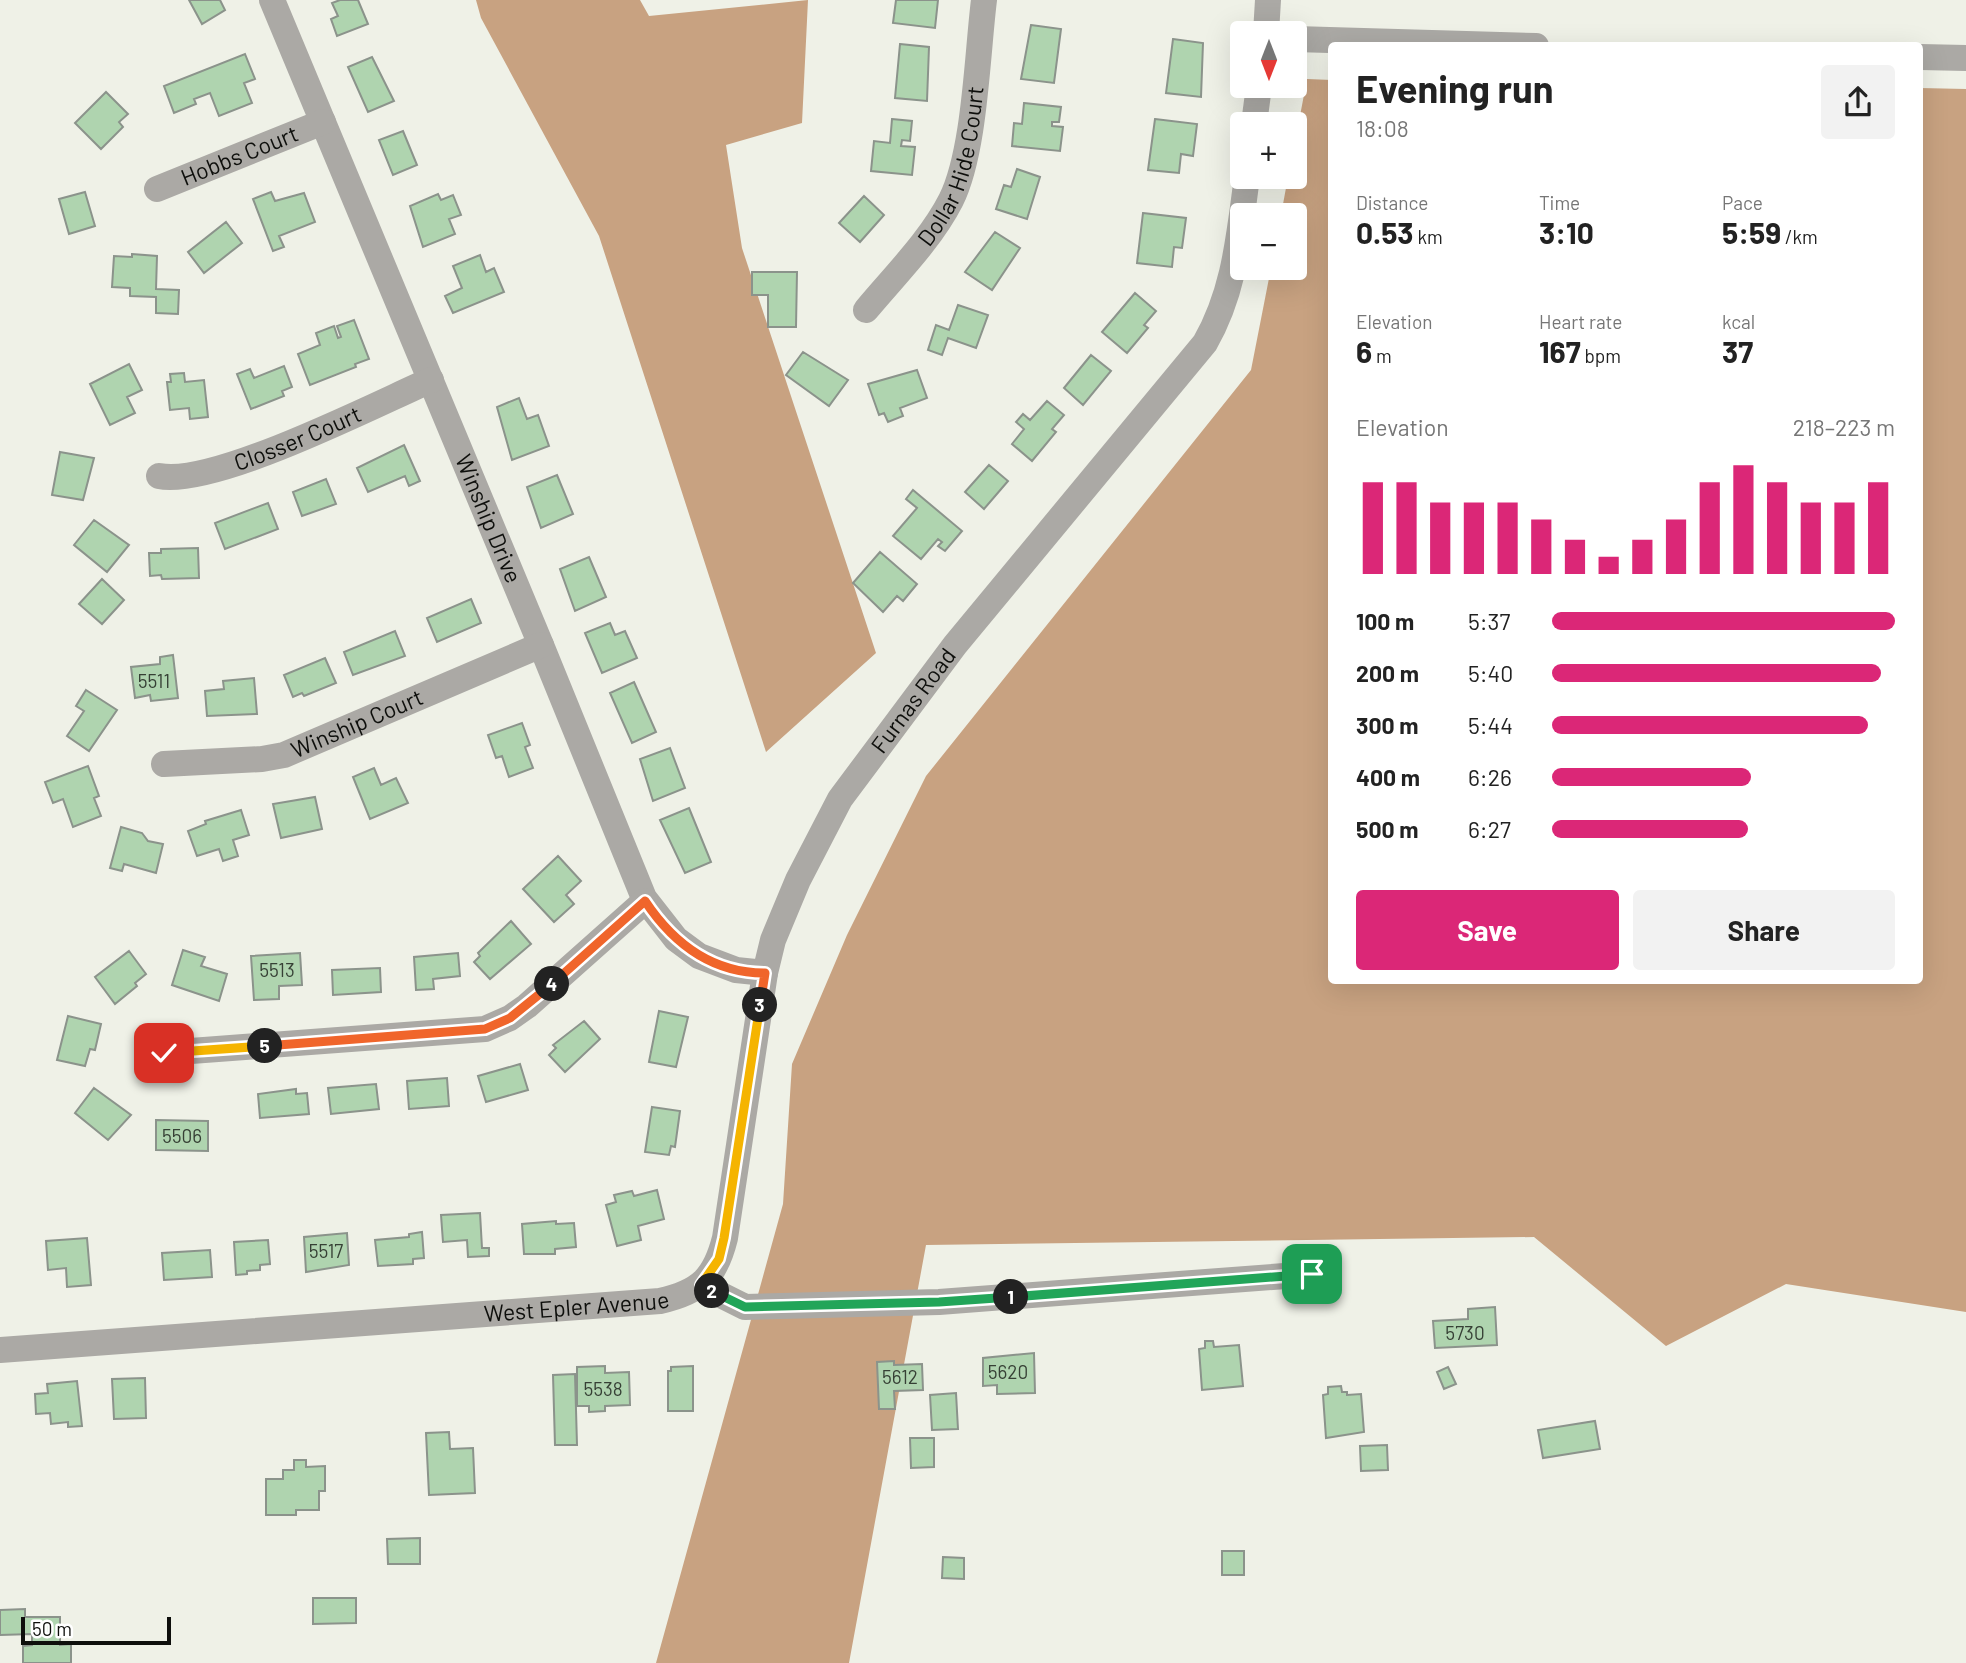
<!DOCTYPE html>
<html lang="en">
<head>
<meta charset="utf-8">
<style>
  :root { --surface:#fff; --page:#f2f2f2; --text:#222; --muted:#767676; --accent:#db2777 }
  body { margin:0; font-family:Barlow,sans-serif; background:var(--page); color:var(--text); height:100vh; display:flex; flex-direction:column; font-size:26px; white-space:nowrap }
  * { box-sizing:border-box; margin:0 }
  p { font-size:23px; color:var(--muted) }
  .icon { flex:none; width:38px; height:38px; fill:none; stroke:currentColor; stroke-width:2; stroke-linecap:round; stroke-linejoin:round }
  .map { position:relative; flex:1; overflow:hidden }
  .side { position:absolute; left:1328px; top:42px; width:595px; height:942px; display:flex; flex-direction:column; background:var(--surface); border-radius:7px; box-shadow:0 7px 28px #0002 }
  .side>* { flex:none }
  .needle { width:46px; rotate:180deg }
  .tools { position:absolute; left:1230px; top:21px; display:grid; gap:14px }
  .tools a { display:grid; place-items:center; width:77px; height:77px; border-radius:7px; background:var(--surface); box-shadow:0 7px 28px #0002; font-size:35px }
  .scale { position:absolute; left:21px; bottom:18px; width:150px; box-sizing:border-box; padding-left:7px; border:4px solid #0e0f0c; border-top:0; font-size:19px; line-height:24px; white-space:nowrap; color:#0e0f0c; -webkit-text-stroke:5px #fff; paint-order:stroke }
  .pin { position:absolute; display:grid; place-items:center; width:60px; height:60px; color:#fff; margin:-30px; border-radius:14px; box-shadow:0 4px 10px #0006 }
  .km { position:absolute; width:35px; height:35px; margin:-18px; border-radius:50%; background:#222; color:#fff; font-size:19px; line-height:35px; text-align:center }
  .round { display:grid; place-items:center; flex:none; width:74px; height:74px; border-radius:7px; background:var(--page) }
  .overview { display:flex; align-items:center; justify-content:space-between; height:119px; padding:0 28px }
  h1 { font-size:38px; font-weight:700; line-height:52px }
  .metrics { display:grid; grid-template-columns:repeat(3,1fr); gap:10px; height:119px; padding:7px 28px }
  .metrics div { display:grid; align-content:center }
  .metrics b { font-size:30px; font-weight:700 }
  .metrics small { font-size:19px; font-weight:400 }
  .metrics p { font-size:19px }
  .chart { height:196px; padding:14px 28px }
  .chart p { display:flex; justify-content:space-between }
  .chart svg { width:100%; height:126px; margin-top:7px; stroke:var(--accent); stroke-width:6 }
  .button { display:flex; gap:14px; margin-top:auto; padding:14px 28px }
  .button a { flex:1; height:80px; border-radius:7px; background:var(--accent); color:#fff; font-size:28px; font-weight:700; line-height:80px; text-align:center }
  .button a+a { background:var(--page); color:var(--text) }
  ul { padding:0 28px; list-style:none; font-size:23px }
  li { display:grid; grid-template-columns:112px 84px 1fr; align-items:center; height:52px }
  li i { height:18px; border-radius:9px; background:var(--accent) }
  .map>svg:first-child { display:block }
</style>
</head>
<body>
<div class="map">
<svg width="1966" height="1663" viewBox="0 0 1966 1663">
  <rect width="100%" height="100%" fill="#eff1e7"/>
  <path fill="#c8a281" d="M 476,0 L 640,0 L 649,16 L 808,0 L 802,123 L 726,145 L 742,248 L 876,653 L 766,752 L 599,236 L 481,18 Z
    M 1307,79 L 1332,80 L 1332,980 L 1920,980 L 1920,88 L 1966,89 L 1966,1312 L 1786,1284 L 1666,1346 L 1534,1237 L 926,1245 L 849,1663 L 656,1663 L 783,1204 L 792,1064 L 847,935 L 926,776 L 1251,370 L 1271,268 L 1295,268 L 1295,215 L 1281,215 L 1288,177 L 1295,177 L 1295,142 Z"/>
  <path fill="#afd4af" stroke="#8b938b" stroke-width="2" d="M 189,0 L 220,0 L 225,10 L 202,24 Z
    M 340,0 L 358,0 L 368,24 L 337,36 L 331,19 L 338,16 L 332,3 Z
    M 896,0 L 938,0 L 935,28 L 893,23 Z
    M 1031,25 L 1061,29 L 1054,83 L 1021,79 Z
    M 1173,39 L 1203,43 L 1201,97 L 1166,93 Z
    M 900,44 L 929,47 L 927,101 L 895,98 Z
    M 245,54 L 255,79 L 244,83 L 252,103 L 219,116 L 210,93 L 194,99 L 196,104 L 174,113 L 164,86 Z
    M 372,57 L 394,101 L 368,112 L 348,67 Z
    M 106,92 L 128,114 L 119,122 L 123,127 L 101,149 L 75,123 Z
    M 1024,103 L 1061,107 L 1059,122 L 1052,122 L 1052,126 L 1063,127 L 1060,151 L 1012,146 L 1014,123 L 1022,124 Z
    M 892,119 L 912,121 L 910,141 L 902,140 L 901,146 L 915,147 L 912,175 L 871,171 L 874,141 L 890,143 Z
    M 1155,119 L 1197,124 L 1193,156 L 1181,154 L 1179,173 L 1148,170 Z
    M 403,131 L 417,165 L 393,175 L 379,140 Z
    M 1017,169 L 1040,177 L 1027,219 L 996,209 L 1004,185 L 1011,187 Z
    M 85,192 L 95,226 L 69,234 L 59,199 Z
    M 271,192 L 275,201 L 304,193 L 315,222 L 279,236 L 284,247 L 273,251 L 253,199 Z
    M 438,194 L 441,200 L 453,195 L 461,215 L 449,219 L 455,234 L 423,247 L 410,206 Z
    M 864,196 L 884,215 L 860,242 L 839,223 Z
    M 1143,213 L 1186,218 L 1182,248 L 1174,247 L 1172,267 L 1137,263 Z
    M 226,222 L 242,243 L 204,273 L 188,252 Z
    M 995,232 L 1020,248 L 992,290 L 965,272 Z
    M 132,254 L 157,256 L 156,289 L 179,290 L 178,314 L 156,313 L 156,297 L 130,296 L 130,288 L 112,287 L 114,256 L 132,257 Z
    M 480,255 L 486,272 L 494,268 L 504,292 L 453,313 L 445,296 L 462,288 L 453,266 Z
    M 752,272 L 797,272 L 796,327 L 768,327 L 768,295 L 752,295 Z
    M 1135,293 L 1156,311 L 1144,325 L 1148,328 L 1127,353 L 1102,332 Z
    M 958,305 L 988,315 L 976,348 L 948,338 L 942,355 L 928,350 L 936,325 L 949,330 Z
    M 354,320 L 369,359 L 355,364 L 356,367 L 310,385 L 298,354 L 320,345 L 316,333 L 334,326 L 338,338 L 341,337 L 337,326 Z
    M 803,352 L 848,380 L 829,406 L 786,375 Z
    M 1091,355 L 1111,371 L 1083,405 L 1064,388 Z
    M 129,364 L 142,390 L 127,397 L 135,413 L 110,425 L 90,384 Z
    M 284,366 L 292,387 L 282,391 L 284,396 L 251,409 L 237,374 L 250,369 L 254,378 Z
    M 917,370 L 927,398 L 900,408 L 903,416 L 888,422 L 884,413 L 879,415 L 868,384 Z
    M 184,373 L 185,382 L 204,380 L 208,417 L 190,419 L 189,408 L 170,410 L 167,382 L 171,382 L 170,374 Z
    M 519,398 L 527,419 L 538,415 L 549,446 L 512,460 L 497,407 Z
    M 1047,401 L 1064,415 L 1052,429 L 1056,432 L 1032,461 L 1012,444 L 1024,429 L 1016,422 L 1023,414 L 1030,420 Z
    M 404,445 L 420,481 L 409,486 L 405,476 L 368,492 L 357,468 Z
    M 60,452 L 94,458 L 83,500 L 52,495 Z
    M 989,465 L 1008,481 L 984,509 L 965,492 Z
    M 557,475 L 573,514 L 541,528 L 527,487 Z
    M 326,479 L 336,504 L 302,516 L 293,492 Z
    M 913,490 L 962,531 L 945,551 L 938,546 L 942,542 L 938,539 L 921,559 L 893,536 L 917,508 L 906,499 Z
    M 268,503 L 278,529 L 225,549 L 215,523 Z
    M 94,520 L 129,545 L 107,572 L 74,545 Z
    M 198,548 L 199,578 L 162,579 L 161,575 L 150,576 L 149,553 L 161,553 L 161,549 Z
    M 880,552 L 917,584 L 903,601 L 897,596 L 883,612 L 853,583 Z
    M 589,557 L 606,597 L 575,611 L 560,569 Z
    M 102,579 L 124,600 L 102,624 L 79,604 Z
    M 471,599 L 481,623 L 437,642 L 427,618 Z
    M 610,623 L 615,635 L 625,631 L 637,658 L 602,673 L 585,633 Z
    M 395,631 L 405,656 L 353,675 L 344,652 Z
    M 173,655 L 178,698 L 151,701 L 150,695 L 135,698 L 131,667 L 160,664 L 160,657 Z
    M 325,658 L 336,683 L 304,696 L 302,693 L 293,697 L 284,675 Z
    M 254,678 L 257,714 L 207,716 L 205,691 L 224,689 L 223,681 Z
    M 634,682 L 656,732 L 632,743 L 610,693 Z
    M 86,690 L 117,710 L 89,751 L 67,736 L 84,711 L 76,706 Z
    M 522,723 L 530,745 L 525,747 L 533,768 L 509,777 L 502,756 L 496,758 L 488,735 Z
    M 670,748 L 685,788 L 653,801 L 640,759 Z
    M 88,766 L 99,796 L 94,798 L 101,816 L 73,827 L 63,799 L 53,803 L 45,782 Z
    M 374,768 L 381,785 L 396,778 L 408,803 L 370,819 L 353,777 Z
    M 315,797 L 322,829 L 281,838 L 273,804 Z
    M 689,808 L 711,862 L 685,873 L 660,820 Z
    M 241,810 L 249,835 L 233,840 L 238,856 L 223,861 L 219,849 L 197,856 L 188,831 L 206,824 L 205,821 Z
    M 121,827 L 142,833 L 148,841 L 163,844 L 156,873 L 124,864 L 122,871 L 110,868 Z
    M 558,856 L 581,881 L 566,895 L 574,904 L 554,922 L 523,889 Z
    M 511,921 L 531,944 L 490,979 L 474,962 L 480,956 L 478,953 Z
    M 183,950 L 205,957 L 201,966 L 227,974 L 219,1001 L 172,985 Z
    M 129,951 L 146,974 L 135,983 L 137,986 L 115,1004 L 95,977 Z
    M 300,953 L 302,985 L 279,986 L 279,999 L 254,1000 L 251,956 Z
    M 458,953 L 460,976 L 433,979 L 434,989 L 416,990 L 414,957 Z
    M 380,968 L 381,992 L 333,995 L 332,970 Z
    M 659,1011 L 688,1017 L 676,1067 L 649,1062 Z
    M 68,1016 L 101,1024 L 95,1050 L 90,1049 L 85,1066 L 57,1060 Z
    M 584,1021 L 600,1039 L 565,1072 L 549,1055 L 556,1048 L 553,1045 Z
    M 520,1064 L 528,1090 L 486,1102 L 478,1076 Z
    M 447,1078 L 449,1106 L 409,1109 L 407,1081 Z
    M 376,1084 L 379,1109 L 331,1114 L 328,1088 Z
    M 94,1088 L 131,1115 L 108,1140 L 75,1113 Z
    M 296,1089 L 296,1094 L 307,1093 L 309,1114 L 260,1118 L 258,1094 Z
    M 652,1107 L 680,1111 L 675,1147 L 671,1146 L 669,1155 L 645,1152 Z
    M 156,1120 L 208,1121 L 208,1151 L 156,1150 Z
    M 657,1190 L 664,1219 L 638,1226 L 641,1240 L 617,1246 L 606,1205 L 616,1202 L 614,1195 L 632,1191 L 634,1196 Z
    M 480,1213 L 482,1248 L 489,1248 L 489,1256 L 468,1257 L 467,1240 L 443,1242 L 441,1215 Z
    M 556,1221 L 556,1224 L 574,1223 L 576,1247 L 555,1249 L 555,1254 L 524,1254 L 522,1224 Z
    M 422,1232 L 424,1258 L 413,1259 L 413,1264 L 378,1266 L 375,1240 L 409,1237 L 409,1234 Z
    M 347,1233 L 349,1265 L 306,1272 L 304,1237 Z
    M 87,1238 L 91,1285 L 67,1287 L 66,1268 L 48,1270 L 46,1241 Z
    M 268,1240 L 270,1264 L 260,1265 L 260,1270 L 247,1271 L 247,1274 L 236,1275 L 234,1242 Z
    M 210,1250 L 212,1277 L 164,1280 L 162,1253 Z
    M 1495,1307 L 1497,1345 L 1435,1348 L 1433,1321 L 1468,1319 L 1468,1309 Z
    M 1205,1341 L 1213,1341 L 1214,1347 L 1239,1345 L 1243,1386 L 1202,1390 L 1199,1349 L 1205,1348 Z
    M 1034,1353 L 1035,1393 L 997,1394 L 997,1385 L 983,1386 L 983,1358 Z
    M 894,1361 L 894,1365 L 922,1364 L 923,1390 L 894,1391 L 895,1409 L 879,1409 L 877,1362 Z
    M 605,1366 L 605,1373 L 629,1372 L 630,1405 L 605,1406 L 605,1411 L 589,1412 L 589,1406 L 577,1406 L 577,1367 Z
    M 693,1366 L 693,1411 L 668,1411 L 668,1371 L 671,1371 L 671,1367 Z
    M 1448,1367 L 1456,1384 L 1444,1389 L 1437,1372 Z
    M 575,1374 L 577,1445 L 555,1445 L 553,1375 Z
    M 145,1378 L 146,1418 L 114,1419 L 112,1379 Z
    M 77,1381 L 82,1426 L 68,1427 L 68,1422 L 51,1424 L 50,1413 L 36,1414 L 35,1394 L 48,1393 L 47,1384 Z
    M 1341,1386 L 1342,1392 L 1347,1392 L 1347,1395 L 1361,1394 L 1364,1432 L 1326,1438 L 1323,1395 L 1328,1394 L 1328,1387 Z
    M 956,1393 L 958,1429 L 932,1430 L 930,1395 Z
    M 1595,1421 L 1600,1449 L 1543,1458 L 1538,1430 Z
    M 449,1432 L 450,1449 L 473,1448 L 475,1493 L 429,1495 L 426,1433 Z
    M 910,1438 L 934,1438 L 934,1467 L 911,1468 Z
    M 1387,1445 L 1388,1470 L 1361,1471 L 1360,1446 Z
    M 294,1460 L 306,1460 L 306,1467 L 325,1466 L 325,1491 L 319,1491 L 319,1510 L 296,1510 L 296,1515 L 266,1515 L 266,1479 L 283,1479 L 283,1470 L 294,1470 Z
    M 420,1538 L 420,1564 L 388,1564 L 387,1539 Z
    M 1222,1551 L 1244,1551 L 1244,1575 L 1222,1575 Z
    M 943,1557 L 964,1558 L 964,1579 L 942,1578 Z
    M 313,1598 L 356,1598 L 356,1623 L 313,1624 Z
    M 25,1609 L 25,1617 L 60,1617 L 60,1645 L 71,1644 L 71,1663 L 23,1663 L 23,1646 L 32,1645 L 32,1634 L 0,1635 L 0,1610 Z"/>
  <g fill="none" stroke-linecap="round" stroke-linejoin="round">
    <g stroke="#aba9a5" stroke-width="26">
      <path id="s1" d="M 272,0 L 541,645 L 644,898 L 676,939 L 699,956 L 736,970 L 765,973"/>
      <path d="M 1266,33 L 1268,0"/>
      <path d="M 1295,39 L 1536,46"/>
      <path d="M 1920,57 L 1966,58"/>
      <path d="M 1254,124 L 1259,86"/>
      <path id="s2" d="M 157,189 L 323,122"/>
      <path id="s3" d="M 866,310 C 895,275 930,241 951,200 C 975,152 977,56 984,0"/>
      <path id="s4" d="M 159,476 C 214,487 374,405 431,380"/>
      <path id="s5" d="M 164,764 L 262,759 L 284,755 L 541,645"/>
      <path d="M 164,1053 L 485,1029 L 510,1018 L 527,1006 L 645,901"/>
      <path d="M 701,1285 L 745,1307 L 939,1302 L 1312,1274"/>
      <path id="s6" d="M 0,1350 L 660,1301 C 700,1292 715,1278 725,1238 L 765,973 L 773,940 L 798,880 L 840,799 L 955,645 L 1205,343 C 1235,291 1239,235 1247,177"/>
    </g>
  </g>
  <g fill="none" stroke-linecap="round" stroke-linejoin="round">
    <defs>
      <path id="split-1" d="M 1011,1297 L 1312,1274"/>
      <path id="split-2" d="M 712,1291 L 745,1307 L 939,1302 L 1011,1297"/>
      <path id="split-3" d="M 712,1291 L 701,1285 L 719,1259 L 724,1238 L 760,1005"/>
      <path id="split-4" d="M 552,984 L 645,901 C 673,943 712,973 765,973 L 760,1005"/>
      <path id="split-5" d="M 265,1046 L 485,1029 L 510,1018 L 552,984"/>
      <path id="split-6" d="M 164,1053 L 265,1046"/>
    </defs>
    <use href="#split-1" stroke="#fff" stroke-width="14"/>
    <use href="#split-2" stroke="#fff" stroke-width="14"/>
    <use href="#split-3" stroke="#fff" stroke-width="14"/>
    <use href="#split-4" stroke="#fff" stroke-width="14"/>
    <use href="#split-5" stroke="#fff" stroke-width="14"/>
    <use href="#split-6" stroke="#fff" stroke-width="14"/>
    <use href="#split-1" stroke="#22a559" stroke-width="9"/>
    <use href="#split-2" stroke="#22a559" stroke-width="9"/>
    <use href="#split-3" stroke="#f5b400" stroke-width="9"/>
    <use href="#split-4" stroke="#f0652b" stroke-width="9"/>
    <use href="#split-5" stroke="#f0652b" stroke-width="9"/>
    <use href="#split-6" stroke="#f5b400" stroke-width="9"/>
  </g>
  <g text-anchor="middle" stroke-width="6" stroke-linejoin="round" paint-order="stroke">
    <g font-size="19" fill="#364035">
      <text x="154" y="688">5511</text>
      <text x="277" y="977">5513</text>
      <text x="182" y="1143">5506</text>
      <text x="326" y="1258">5517</text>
      <text x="1465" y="1340">5730</text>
      <text x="1008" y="1379">5620</text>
      <text x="900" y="1384">5612</text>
      <text x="603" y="1396">5538</text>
    </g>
    <g font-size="23" fill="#0e0f0c" stroke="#fff">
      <text dy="8" stroke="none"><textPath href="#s2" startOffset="89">Hobbs Court</textPath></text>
      <text dy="8" stroke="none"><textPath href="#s3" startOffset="172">Dollar Hide Court</textPath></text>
      <text dy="8" stroke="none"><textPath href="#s4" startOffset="145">Closser Court</textPath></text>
      <text dy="8" stroke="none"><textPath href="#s1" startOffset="562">Winship Drive</textPath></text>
      <text dy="8" stroke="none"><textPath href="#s6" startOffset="1340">Furnas Road</textPath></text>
      <text dy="8" stroke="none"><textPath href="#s5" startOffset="200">Winship Court</textPath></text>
      <text dy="8" stroke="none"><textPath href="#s6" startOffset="578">West Epler Avenue</textPath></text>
    </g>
  </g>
</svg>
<div class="tools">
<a><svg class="needle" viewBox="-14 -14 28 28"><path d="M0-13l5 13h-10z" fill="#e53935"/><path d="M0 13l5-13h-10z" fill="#767676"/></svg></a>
<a>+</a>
<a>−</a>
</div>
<div class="scale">50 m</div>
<div class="pin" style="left:1312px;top:1274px;background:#1e9e55"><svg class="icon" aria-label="arrive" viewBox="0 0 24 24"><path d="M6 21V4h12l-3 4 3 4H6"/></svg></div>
<div class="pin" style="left:164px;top:1053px;background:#d93025"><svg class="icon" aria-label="check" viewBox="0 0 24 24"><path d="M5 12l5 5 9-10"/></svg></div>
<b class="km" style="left:1011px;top:1297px">1</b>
<b class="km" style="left:712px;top:1291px">2</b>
<b class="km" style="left:760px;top:1005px">3</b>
<b class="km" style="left:552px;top:984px">4</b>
<b class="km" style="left:265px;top:1046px">5</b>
<section class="side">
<div class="overview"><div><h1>Evening run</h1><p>18:08</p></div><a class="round"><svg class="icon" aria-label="share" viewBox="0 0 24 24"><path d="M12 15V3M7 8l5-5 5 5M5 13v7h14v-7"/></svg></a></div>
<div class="metrics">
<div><p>Distance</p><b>0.53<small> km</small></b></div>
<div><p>Time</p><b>3:10</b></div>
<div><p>Pace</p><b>5:59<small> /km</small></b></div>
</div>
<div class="metrics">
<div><p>Elevation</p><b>6<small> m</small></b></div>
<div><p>Heart rate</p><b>167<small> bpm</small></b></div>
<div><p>kcal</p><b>37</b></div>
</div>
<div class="chart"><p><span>Elevation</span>218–223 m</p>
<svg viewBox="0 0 160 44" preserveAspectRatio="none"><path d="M5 44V12M15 44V12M25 44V19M35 44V19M45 44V19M55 44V25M65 44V32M75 44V38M85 44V32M95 44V25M105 44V12M115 44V6M125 44V12M135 44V19M145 44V19M155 44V12"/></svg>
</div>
<ul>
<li><b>100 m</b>5:37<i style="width:100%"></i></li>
<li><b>200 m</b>5:40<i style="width:96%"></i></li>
<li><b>300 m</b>5:44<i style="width:92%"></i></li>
<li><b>400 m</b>6:26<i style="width:58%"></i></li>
<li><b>500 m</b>6:27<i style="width:57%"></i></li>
</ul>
<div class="button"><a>Save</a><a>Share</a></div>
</section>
</div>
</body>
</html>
